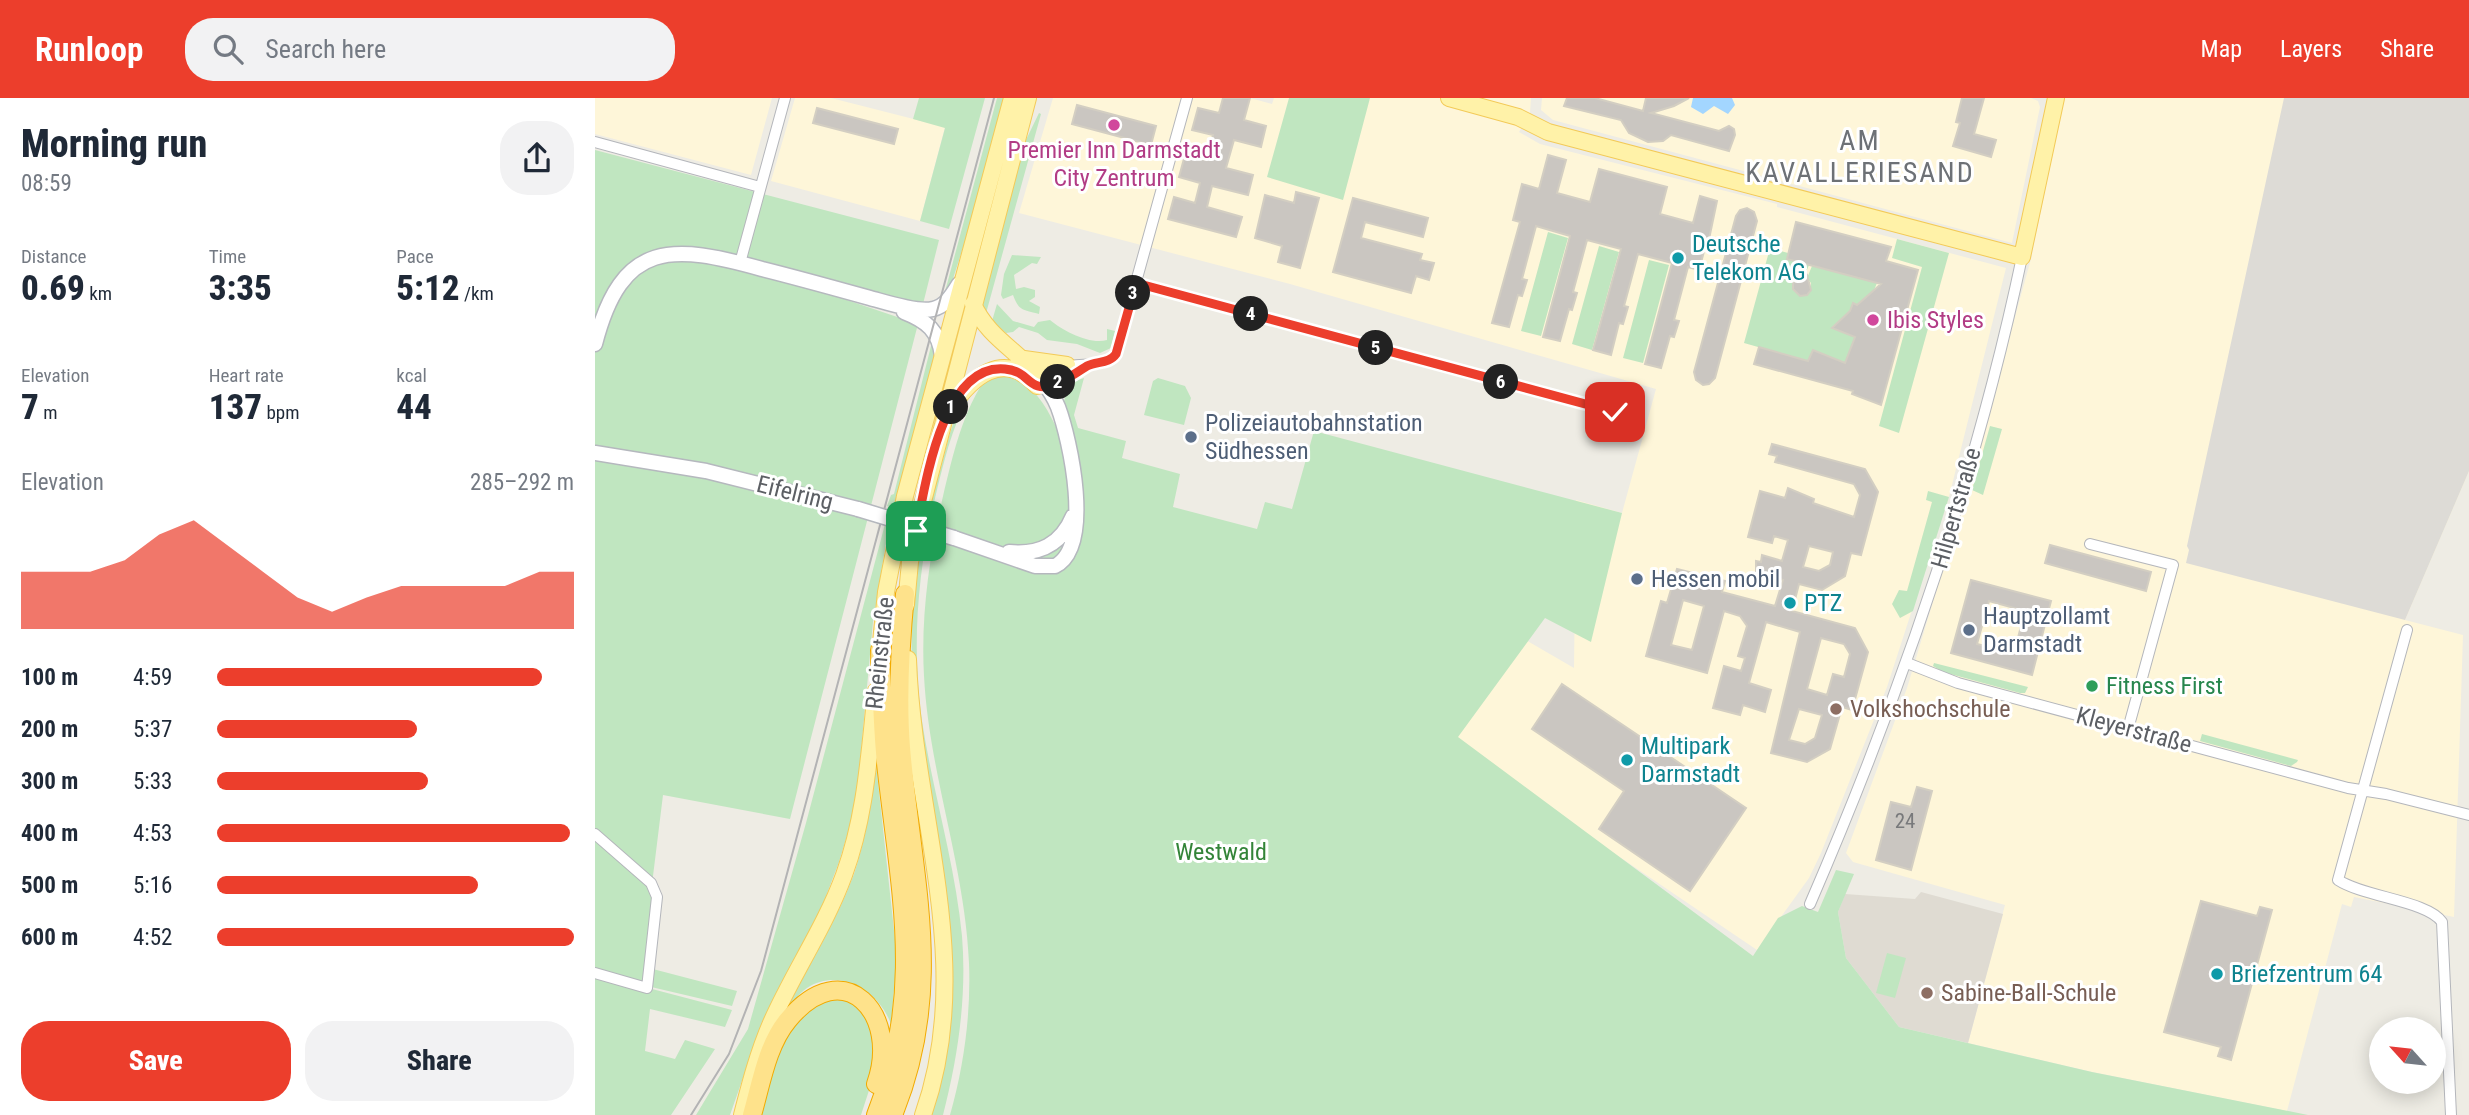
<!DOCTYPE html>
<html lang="en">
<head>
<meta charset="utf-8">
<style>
  :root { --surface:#fff; --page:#f2f2f3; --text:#1f2937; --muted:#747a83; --accent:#ec3e2c }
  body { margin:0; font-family:"Roboto Condensed",sans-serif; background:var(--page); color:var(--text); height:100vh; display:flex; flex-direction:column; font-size:26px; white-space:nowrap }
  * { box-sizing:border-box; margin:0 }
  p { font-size:23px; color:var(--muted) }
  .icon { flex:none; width:38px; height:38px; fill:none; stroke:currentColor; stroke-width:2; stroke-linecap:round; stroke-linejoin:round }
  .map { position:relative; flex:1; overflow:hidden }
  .sheet { display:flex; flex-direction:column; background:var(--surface); width:595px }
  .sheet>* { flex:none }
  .needle { width:46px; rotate:297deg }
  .controls { position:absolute; left:1774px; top:919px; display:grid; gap:14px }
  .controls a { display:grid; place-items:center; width:77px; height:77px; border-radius:50%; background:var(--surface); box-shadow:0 4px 18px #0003; font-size:35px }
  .pin { position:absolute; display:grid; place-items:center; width:60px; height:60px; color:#fff; margin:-30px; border-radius:14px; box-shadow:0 4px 10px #0006 }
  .km { position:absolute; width:35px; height:35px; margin:-18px; border-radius:50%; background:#222; color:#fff; font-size:19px; line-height:35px; text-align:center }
  .round { display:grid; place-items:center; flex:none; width:74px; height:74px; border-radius:28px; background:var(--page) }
  .headline { display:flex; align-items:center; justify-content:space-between; height:119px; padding:0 21px }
  h1 { font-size:38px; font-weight:800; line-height:52px }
  .metrics { display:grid; grid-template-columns:repeat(3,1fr); gap:10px; height:119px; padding:7px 21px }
  .metrics div { display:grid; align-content:center }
  .metrics b { font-size:35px; font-weight:800 }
  .metrics small { font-size:19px; font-weight:400 }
  .metrics p { font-size:19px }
  .chart { height:196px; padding:14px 21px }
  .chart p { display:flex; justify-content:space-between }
  .chart svg { width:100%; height:126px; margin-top:7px; fill:var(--accent); opacity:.7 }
  .action { display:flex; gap:14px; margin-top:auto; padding:14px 21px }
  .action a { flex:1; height:80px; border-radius:28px; background:var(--accent); color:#fff; font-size:28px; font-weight:800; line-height:80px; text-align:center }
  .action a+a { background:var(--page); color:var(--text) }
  ul { padding:0 21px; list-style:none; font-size:23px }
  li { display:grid; grid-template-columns:112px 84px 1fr; align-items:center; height:52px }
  li i { height:18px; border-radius:9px; background:var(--accent) }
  header { display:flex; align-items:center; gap:42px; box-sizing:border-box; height:98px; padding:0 35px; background:var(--accent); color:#fff }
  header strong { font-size:33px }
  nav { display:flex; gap:38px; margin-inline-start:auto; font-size:24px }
  .search { width:490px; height:63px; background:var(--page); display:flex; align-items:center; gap:18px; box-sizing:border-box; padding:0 24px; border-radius:28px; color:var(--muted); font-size:26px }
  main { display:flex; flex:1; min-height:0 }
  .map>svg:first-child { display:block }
</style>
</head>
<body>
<header>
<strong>Runloop</strong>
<div class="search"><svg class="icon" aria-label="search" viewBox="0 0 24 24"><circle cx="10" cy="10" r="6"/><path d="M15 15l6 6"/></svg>Search here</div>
<nav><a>Map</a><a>Layers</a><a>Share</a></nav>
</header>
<main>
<section class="sheet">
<div class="headline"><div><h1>Morning run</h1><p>08:59</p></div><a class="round"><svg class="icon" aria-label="share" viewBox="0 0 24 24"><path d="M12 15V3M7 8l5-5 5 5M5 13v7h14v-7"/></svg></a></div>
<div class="metrics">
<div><p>Distance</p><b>0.69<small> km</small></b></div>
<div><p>Time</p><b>3:35</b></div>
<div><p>Pace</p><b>5:12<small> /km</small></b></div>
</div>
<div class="metrics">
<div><p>Elevation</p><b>7<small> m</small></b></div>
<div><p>Heart rate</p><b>137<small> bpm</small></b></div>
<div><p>kcal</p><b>44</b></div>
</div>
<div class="chart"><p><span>Elevation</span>285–292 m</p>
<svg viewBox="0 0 160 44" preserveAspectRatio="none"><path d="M0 44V24L10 24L20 24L30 20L40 11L50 6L60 15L70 24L80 33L90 38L100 33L110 29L120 29L130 29L140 29L150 24L160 24V44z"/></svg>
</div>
<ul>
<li><b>100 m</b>4:59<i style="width:91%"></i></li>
<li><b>200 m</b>5:37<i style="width:56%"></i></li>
<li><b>300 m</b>5:33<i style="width:59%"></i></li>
<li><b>400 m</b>4:53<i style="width:99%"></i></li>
<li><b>500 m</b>5:16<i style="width:73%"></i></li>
<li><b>600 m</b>4:52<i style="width:100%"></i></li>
</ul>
<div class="action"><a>Save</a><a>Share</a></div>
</section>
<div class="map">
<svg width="1874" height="1017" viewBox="0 0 1874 1017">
  <rect width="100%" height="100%" fill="#eeece4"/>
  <path fill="#fef6d9" d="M 0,0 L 177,0 L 156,77 L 0,36 Z
    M 200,0 L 236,0 L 350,29 L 325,123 L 176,83 Z
    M 458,0 L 628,0 L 624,15 L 603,10 L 597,32 L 618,37 L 611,62 L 590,57 L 605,85 L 600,105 L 579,99 L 573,121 L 641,139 L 646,119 L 612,109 L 617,88 L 653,97 L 658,77 L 631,70 L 639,42 L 666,48 L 671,28 L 649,22 L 655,0 L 677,6 L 679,0 L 936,0 L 935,15 L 924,34 L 945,46 L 1182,106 L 1182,109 L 1411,170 L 1355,395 L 1292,589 L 1226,755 L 1214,780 L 1162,852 L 846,638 L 915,533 L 979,570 L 981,402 L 1027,415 L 1061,291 L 695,186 L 424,115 Z
    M 947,0 L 1436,0 L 1443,3 L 1445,9 L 1417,145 L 958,22 L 946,12 Z
    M 1469,0 L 1874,0 L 1874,373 L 1810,522 L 1868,537 L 1859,819 L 1759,799 L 1756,809 L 1747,806 L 1692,1013 L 1497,974 L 1373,945 L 1410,807 L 1258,764 L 1251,755 L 1312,590 L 1375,381 L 1436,161 Z"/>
  <path fill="#dddbd6" d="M 1689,0 L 1874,0 L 1874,373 L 1810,522 L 1591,465 L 1594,452 L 1592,448 Z"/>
  <path fill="#dfdbd2" d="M 1326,794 L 1408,816 L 1373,945 L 1304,929 L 1251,860 L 1243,814 L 1250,796 L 1320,801 Z"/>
  <path fill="#c0e6c0" d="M 324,0 L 390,0 L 354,131 L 325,123 L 350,30 L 318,21 Z
    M 402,0 L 410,0 L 375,128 L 355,190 L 348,201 Z
    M 694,0 L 775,0 L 748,102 L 672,79 Z
    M 444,15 L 446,16 L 390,219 L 387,204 L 429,46 Z
    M 0,52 L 344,142 L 328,206 L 250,186 L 246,200 L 323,226 L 195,721 L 68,697 L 58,778 L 54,870 L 142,893 L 137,908 L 52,888 L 0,871 Z
    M 953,134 L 973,140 L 946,238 L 926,233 Z
    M 1302,141 L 1354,155 L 1304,335 L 1284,328 L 1327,169 L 1297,160 Z
    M 1004,148 L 1024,154 L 997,252 L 977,246 Z
    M 1175,150 L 1193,155 L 1192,161 L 1214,167 L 1209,179 L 1203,180 L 1198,185 L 1198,192 L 1205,198 L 1212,197 L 1216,192 L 1216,185 L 1212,180 L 1217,168 L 1282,185 L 1270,214 L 1267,203 L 1262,207 L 1258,205 L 1255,213 L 1237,229 L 1261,236 L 1250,265 L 1218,252 L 1213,263 L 1149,245 Z
    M 417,157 L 446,159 L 442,166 L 437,165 L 419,177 L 421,191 L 429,189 L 440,192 L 440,199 L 434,203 L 445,209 L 444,216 C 427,211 424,213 418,197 L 408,201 L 406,197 L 409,176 Z
    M 1054,162 L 1074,167 L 1048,265 L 1028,260 Z
    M 402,206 L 418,223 L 439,229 L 443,224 L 455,222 C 468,233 495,247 512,242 L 512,231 L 520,233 L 516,250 L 505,255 L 482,246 L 452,242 L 443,235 L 424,229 L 418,234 L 411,235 L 397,223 Z
    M 338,240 L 339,263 L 299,410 L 292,408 L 296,397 L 299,396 Z
    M 406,277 C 441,285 451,308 466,339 C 468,319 464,286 489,280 L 479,317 L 483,330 L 531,343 L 527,360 L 585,376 L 578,409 L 662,431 L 670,404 L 697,411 L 719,333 L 1027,415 L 996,544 L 950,520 L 863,639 L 1158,858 L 1183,820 L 1207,808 L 1223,814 L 1241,772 L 1259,776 L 1243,814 L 1251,860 L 1304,929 L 1497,974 L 1713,1017 L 355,1017 C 369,968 376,916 374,865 C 370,768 334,675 329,578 C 325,508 338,436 355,369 C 363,338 371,312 387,286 C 390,282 401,279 406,277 Z
    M 563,280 L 590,288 L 596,300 L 589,327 L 549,317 L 558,283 Z
    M 379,292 C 358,323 350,360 341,396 C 323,470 316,548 327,623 C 338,695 360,765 367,838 C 372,898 363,959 348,1017 L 336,1017 C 372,910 355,816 335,709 C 326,661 320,610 317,562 C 314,500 327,432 345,373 C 353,345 357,313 379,292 Z
    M 1395,328 L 1407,331 L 1388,397 L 1377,392 Z
    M 1333,393 L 1354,399 L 1318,513 L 1305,520 L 1297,506 L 1304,492 L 1312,493 L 1337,404 L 1331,402 Z
    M 290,426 L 294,427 L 278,524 L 261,708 L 244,764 L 225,814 L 169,920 L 135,1017 L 101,1017 L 153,931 L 211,725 Z
    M 1339,565 L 1433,589 L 1430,595 L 1425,595 L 1348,574 L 1338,568 Z
    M 1607,636 L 1703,662 L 1702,664 L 1696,668 L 1605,643 Z
    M 281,666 L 302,860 L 296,926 C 284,893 245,869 212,890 C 203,896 196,907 190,915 C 212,869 241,825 259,776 C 271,740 277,703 281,666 Z
    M 1292,855 L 1311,860 L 1300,900 L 1281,895 Z
    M 0,876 L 137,912 L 130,929 L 55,911 L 50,953 L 80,961 L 90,942 L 120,951 L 76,1017 L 0,1017 Z
    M 238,898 L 258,902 L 281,935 L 280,974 L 266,1017 L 163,1017 C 172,982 182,926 217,905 C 223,902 231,900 238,898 Z"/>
  <path fill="#a3d6ff" d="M 1098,0 L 1137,0 L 1140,7 L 1133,16 L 1119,8 L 1108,16 L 1096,9 Z"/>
  <path fill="#cac6c1" stroke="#d3cec2" stroke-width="2" fill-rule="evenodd" d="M 628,0 L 655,0 L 649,22 L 671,28 L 666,49 L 639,42 L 631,70 L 658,77 L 653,97 L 617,88 L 612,109 L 647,119 L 641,139 L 573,121 L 579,99 L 600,105 L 605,85 L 584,79 L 590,57 L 611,62 L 618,37 L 597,32 L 603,10 L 624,15 Z
    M 972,0 L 1000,0 L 1048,13 L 1051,0 L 1094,0 L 1079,8 L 1056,15 L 1124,33 L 1134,28 L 1139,31 L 1140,37 L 1134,53 L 1076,37 L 1068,43 L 1053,44 L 1034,35 L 1026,22 L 969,8 Z
    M 1367,0 L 1389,0 L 1379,36 L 1401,42 L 1396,59 L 1358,48 L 1365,25 L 1361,24 Z
    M 482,7 L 561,28 L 556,47 L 477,26 Z
    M 222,10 L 303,31 L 299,46 L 218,25 Z
    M 953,57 L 971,62 L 962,95 L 995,104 L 1004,71 L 1072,89 L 1065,116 L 1098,125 L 1105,98 L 1122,103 L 1113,146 L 1111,146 L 1104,172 L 1093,169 L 1079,222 L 1084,223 L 1079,239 L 1075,238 L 1066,270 L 1050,266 L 1077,165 L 1043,156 L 1029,208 L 1033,209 L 1028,226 L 1024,225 L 1016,257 L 998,252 L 1026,151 L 992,142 L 978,194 L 982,195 L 977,212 L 974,211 L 965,243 L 948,239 L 975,138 L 941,128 L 927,181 L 932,182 L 927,198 L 923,197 L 914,229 L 897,225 L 925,124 L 918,122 L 927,86 L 944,91 Z
    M 701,94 L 724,100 L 705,170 L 683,164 L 687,148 L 660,140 L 670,97 L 699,105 Z
    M 758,100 L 833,120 L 828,139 L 770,124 L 766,140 L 827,156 L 825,162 L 839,165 L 834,182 L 821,178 L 816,195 L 738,174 Z
    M 1152,110 L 1159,114 L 1162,123 L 1120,280 L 1114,286 L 1108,287 L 1101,282 L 1099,274 L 1141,118 L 1145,112 Z
    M 1201,124 L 1296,149 L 1291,163 L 1323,172 L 1286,307 L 1257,296 L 1258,293 L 1159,266 L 1164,249 L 1213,263 L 1218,252 L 1250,265 L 1260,239 L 1237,230 L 1255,213 L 1258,205 L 1262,207 L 1286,186 L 1192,161 Z
    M 1212,177 L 1216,192 L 1212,197 L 1205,198 L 1198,191 L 1198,185 Z
    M 1177,346 L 1270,371 L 1283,394 L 1266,457 L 1256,455 L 1250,478 L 1227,492 L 1204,486 L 1197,513 L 1260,530 L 1273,554 L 1257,612 L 1247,609 L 1235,651 L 1212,664 L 1176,655 L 1205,534 L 1171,524 L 1154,585 L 1176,592 L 1170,614 L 1148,607 L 1145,617 L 1118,610 L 1129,568 L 1146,573 L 1150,560 L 1143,558 L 1152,528 L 1145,518 L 1129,513 L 1112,575 L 1051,558 L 1066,503 L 1072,505 L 1082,471 L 1130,483 L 1127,494 L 1180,508 L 1188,482 L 1161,474 L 1161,463 L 1166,464 L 1167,457 L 1187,463 L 1193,442 L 1179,438 L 1177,445 L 1153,439 L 1165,393 L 1190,400 L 1193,390 L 1219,401 L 1218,405 L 1259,419 L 1265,397 L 1259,386 L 1180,364 L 1182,358 L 1174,356 ZM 1214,448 L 1238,454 L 1235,467 L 1224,473 L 1208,469 ZM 1088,502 L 1109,508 L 1097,552 L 1076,547 ZM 1226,540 L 1249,546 L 1255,556 L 1249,579 L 1238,576 L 1232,597 L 1212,591 ZM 1204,611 L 1227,617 L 1220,640 L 1210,646 L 1194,642 Z
    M 1455,447 L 1556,474 L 1551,493 L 1450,465 Z
    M 1376,482 L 1456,503 L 1437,577 L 1356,555 ZM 1394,503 L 1430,513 L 1419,555 L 1382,546 Z
    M 967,586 L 1151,710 L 1095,793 L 1004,731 L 1029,693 L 937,631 Z
    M 1322,689 L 1337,693 L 1316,772 L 1281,762 L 1296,704 L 1316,709 Z
    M 1606,803 L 1662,818 L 1665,809 L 1677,812 L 1636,962 L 1623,958 L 1626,949 L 1569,934 Z"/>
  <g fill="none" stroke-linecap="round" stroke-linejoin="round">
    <defs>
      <path id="street" d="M 0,44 L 165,89
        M 145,165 L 190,0
        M 541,185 L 1037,319
        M 444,284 C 466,256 506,276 521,256 L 592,0
        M 446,288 L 464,284 L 493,268
        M 1495,446 L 1578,467 L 1533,631
        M 1812,532 L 1743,782 C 1769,799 1833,803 1847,824 L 1856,1017
        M 1312,565 L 1363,585 L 1753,690 L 1791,696 L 1874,717
        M 0,736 L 56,785 L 62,799 L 52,890 L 0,875
        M 1215,806 C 1305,598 1380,382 1427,159"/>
      <path id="secondary" d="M 309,214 C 332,223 344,233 347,258
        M 0,246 C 27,141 77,146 167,171 C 203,180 239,190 275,200 C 290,204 323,215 338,211 C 351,208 357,197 364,186
        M 0,355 L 111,373 L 263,411
        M 359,440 L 440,468 L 460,468 C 499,449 475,341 463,309 C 459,299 453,290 446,281
        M 414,454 C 444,457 466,447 478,418"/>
      <path id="primary" d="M 854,0 L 923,19 L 953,34 L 1427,159 L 1461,0
        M 378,206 C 393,240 424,253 446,281
        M 429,261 L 472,267
        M 355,311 C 376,280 408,250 442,288
        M 311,507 L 315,464 L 325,415 L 433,0
        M 313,561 C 318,715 382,865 328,1017
        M 284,564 L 291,494 L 310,398 L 417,0
        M 147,1017 C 155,986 163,955 176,925 C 198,875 230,829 249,777 C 271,717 274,656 281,593"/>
      <path id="highway" d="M 157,1017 C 166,986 172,947 193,922 C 249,854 306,916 281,986
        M 281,1017 C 329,897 306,797 292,674 C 287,634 287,592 285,552
        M 298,1017 C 351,888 317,781 306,650 C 302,598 305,548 310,496"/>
    </defs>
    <use href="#street" stroke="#b4b6bb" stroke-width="12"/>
    <use href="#secondary" stroke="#b5b8be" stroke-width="17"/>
    <use href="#primary" stroke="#f3ca58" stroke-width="18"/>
    <use href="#highway" stroke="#f2aa00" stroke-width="20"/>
    <use href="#street" stroke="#fff" stroke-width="10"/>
    <use href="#secondary" stroke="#fff" stroke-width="14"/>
    <use href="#primary" stroke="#fff2a8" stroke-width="16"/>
    <use href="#highway" stroke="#fee28b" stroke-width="18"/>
    <path stroke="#b3b3b4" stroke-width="2" d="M 96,1017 L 134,956 L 166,873 L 399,0"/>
    <defs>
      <path id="secondary-bridge" d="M 263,411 L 359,440"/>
    </defs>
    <use href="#secondary-bridge" stroke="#b5b8be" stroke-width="17" stroke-linecap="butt"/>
    <use href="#secondary-bridge" stroke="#fff" stroke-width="14"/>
  </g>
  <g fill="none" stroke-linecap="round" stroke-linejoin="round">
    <defs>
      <path id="route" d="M 321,433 C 330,389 347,265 410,271 C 430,273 431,284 443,288 C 457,293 481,275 492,268 C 502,263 514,266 521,256 L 541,185 L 1020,314"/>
    </defs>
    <use href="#route" stroke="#fff" stroke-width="14"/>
    <use href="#route" stroke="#ec3e2c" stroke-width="9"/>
  </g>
  <g fill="#d1479c" stroke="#fff" stroke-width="2.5">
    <circle cx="519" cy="27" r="7"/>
    <circle cx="1278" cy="222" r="7"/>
  </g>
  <g fill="#0f9aa8" stroke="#fff" stroke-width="2.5">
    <circle cx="1083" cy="160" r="7"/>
    <circle cx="1195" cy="505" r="7"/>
    <circle cx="1032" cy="662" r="7"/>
    <circle cx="1622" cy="876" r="7"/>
  </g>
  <g fill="#5c6f8a" stroke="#fff" stroke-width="2.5">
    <circle cx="596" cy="339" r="7"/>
    <circle cx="1042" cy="481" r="7"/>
    <circle cx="1374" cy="532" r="7"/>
  </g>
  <circle fill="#2e9e5b" stroke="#fff" stroke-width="2.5" cx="1497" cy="588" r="7"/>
  <g fill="#8d6e63" stroke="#fff" stroke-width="2.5">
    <circle cx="1241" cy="611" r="7"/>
    <circle cx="1332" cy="895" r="7"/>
  </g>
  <g text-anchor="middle" stroke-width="6" stroke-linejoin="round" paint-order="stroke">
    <g font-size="21" fill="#78797b">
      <text x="1310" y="730">24</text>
    </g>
    <g font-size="24" fill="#b23c85" stroke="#fff">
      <text x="519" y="60">Premier Inn Darmstadt<tspan x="519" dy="28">City Zentrum</tspan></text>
      <text x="1292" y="230" text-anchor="start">Ibis Styles</text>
    </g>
    <g font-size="24" fill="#0d838f" stroke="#fff" text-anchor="start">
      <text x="1097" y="154">Deutsche<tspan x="1097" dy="28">Telekom AG</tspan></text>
      <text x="1209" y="513">PTZ</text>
      <text x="1046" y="656">Multipark<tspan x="1046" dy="28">Darmstadt</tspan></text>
      <text x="1636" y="884">Briefzentrum 64</text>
    </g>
    <g font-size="24" fill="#4e5e75" stroke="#fff" text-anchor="start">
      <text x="610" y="333">Polizeiautobahnstation<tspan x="610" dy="28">Südhessen</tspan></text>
      <text x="1056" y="489">Hessen mobil</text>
      <text x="1388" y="526">Hauptzollamt<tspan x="1388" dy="28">Darmstadt</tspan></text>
    </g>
    <g font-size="24" fill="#5c5f64" stroke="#fff">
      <text transform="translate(200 395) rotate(14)" y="8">Eifelring</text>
      <text transform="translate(1361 410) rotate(-74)" y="8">Hilpertstraße</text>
      <text transform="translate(285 555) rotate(-84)" y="8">Rheinstraße</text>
      <text transform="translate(1539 632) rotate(15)" y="8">Kleyerstraße</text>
    </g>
    <g font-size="24" fill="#27864d" stroke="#fff" text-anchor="start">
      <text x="1511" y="596">Fitness First</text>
    </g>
    <g font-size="24" fill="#785e54" stroke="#fff" text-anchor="start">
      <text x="1255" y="619">Volkshochschule</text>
      <text x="1346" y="903">Sabine-Ball-Schule</text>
    </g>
    <g font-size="24" fill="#338438" stroke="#fff">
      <text x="626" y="762">Westwald</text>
    </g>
    <g font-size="28" letter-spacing="2" fill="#6d7176" stroke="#fff">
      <text x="1265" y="52">AM<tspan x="1265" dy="32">KAVALLERIESAND</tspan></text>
    </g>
  </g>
</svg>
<div class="controls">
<a><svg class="needle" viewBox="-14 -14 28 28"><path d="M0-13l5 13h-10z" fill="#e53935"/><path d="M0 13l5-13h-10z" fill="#747a83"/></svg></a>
</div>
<div class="pin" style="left:321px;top:433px;background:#1e9e55"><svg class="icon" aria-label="arrive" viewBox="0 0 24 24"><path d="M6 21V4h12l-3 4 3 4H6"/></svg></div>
<div class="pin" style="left:1020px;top:314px;background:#d93025"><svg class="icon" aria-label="check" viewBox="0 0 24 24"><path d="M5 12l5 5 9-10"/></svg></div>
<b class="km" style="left:356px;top:309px">1</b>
<b class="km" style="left:463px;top:284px">2</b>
<b class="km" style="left:538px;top:195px">3</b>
<b class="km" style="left:656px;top:216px">4</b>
<b class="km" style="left:781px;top:250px">5</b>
<b class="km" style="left:906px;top:284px">6</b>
</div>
</main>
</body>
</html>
